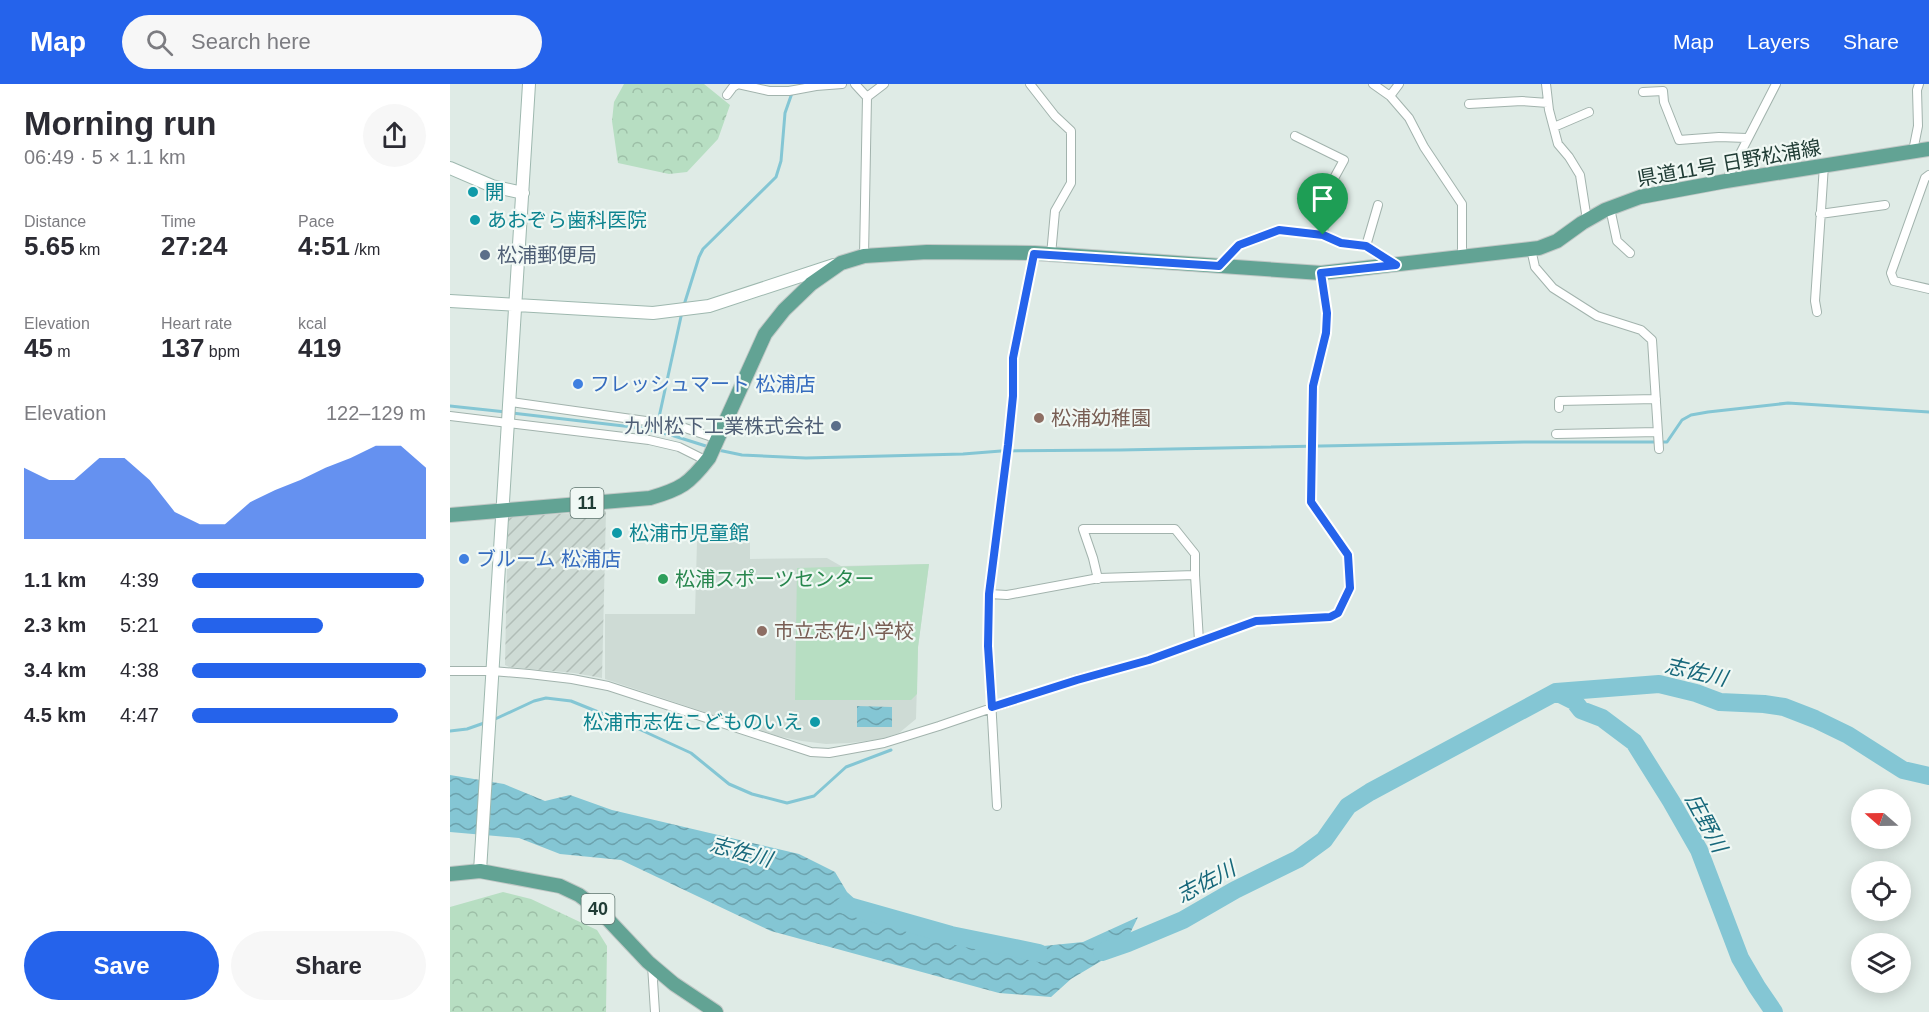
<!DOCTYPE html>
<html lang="en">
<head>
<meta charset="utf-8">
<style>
  :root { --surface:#fff; --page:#f7f7f7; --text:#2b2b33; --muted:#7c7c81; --accent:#2563eb }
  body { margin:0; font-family:Arial,"Noto Sans JP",sans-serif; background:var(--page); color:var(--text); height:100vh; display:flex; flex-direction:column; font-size:22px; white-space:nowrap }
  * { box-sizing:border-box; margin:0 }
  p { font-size:20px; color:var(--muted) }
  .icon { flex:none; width:33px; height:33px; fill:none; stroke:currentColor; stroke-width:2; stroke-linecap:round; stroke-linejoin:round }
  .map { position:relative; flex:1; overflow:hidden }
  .sheet { display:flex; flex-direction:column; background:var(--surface); width:450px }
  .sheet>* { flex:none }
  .needle { width:39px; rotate:290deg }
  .buttons { position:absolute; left:1401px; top:705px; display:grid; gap:12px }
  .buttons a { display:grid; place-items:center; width:60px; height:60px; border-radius:50%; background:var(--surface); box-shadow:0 3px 15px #0003; font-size:30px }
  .pin { position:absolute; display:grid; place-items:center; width:51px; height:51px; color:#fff; margin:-62px -26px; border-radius:50% 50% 50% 0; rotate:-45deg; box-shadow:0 0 6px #0007 }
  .pin .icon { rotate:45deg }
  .round { display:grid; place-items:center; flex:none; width:63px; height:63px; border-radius:32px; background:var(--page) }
  .overview { display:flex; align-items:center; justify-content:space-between; height:102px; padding:0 24px }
  h1 { font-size:33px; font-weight:700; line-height:45px }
  .stats { display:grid; grid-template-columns:repeat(3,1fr); gap:9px; height:102px; padding:6px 24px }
  .stats div { display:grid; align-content:center }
  .stats b { font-size:26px; font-weight:700 }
  .stats small { font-size:16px; font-weight:400 }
  .stats p { font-size:16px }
  .chart { height:168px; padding:12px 24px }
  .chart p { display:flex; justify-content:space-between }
  .chart svg { width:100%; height:108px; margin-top:6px; fill:var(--accent); opacity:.7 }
  .cta { display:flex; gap:12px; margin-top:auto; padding:12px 24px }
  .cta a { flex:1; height:69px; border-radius:36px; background:var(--accent); color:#fff; font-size:24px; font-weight:700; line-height:69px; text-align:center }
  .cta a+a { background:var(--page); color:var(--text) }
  ul { padding:0 24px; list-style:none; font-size:20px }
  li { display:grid; grid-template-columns:96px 72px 1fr; align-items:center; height:45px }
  li i { height:15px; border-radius:8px; background:var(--accent) }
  header { display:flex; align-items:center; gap:36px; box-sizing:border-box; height:84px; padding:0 30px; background:var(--accent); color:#fff }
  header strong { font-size:28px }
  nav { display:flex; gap:33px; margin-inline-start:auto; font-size:21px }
  .search { width:420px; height:54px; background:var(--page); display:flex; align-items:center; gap:15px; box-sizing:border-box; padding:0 21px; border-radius:33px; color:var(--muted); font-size:22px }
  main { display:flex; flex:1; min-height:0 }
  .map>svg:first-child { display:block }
</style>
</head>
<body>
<header>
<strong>Map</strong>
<div class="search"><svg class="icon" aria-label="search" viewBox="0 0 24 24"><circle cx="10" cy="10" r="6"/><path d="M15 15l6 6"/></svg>Search here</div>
<nav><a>Map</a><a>Layers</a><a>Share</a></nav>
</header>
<main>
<section class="sheet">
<div class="overview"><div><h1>Morning run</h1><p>06:49 · 5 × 1.1 km</p></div><a class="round"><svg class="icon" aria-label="share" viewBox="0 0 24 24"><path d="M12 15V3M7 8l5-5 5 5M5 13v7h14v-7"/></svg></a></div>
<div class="stats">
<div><p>Distance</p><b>5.65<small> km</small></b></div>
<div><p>Time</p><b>27:24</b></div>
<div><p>Pace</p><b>4:51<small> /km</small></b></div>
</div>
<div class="stats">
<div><p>Elevation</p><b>45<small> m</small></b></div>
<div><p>Heart rate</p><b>137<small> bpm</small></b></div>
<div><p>kcal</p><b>419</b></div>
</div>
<div class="chart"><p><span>Elevation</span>122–129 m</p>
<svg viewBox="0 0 160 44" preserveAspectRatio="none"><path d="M0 44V15L10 20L20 20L30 11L40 11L50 20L60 33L70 38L80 38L90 29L100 24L110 20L120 15L130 11L140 6L150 6L160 15V44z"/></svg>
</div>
<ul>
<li><b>1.1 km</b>4:39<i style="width:99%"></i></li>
<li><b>2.3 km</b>5:21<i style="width:56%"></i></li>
<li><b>3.4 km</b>4:38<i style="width:100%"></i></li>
<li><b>4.5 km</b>4:47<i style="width:88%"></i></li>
</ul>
<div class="cta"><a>Save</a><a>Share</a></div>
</section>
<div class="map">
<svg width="1479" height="928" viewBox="0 0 1479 928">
  <defs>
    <pattern id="industrial-furrows" width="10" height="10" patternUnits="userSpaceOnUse" patternTransform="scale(1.5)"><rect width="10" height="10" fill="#cedbd5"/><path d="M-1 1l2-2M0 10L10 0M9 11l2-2" fill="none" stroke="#b1bdb7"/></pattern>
    <pattern id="forest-crowns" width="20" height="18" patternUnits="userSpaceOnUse" patternTransform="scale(1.5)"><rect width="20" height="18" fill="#b7dec2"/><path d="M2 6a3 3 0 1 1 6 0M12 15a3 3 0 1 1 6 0" fill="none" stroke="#9dbfa7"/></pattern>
    <pattern id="water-waves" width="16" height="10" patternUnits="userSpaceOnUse" patternTransform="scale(1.5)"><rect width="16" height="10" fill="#84c6d4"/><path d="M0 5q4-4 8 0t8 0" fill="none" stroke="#6ca2ad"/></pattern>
  </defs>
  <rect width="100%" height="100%" fill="#dfebe6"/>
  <path fill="#cedbd5" d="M 300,452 L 300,475 L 377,474 L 391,482 L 479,480 L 468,563 L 466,635 L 449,649 L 431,655 L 400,659 L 376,660 L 352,657 L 327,652 L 155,595 L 155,530 L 245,530 L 247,457 Z"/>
  <path fill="url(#industrial-furrows)" d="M 156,427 L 152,594 L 124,589 L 59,583 L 55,581 L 58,433 Z"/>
  <path fill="url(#forest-crowns)" d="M 174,0 L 254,0 L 280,21 L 268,55 L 237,88 L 219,90 L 168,79 L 162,37 L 164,18 Z
    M 53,808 L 81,815 L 147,846 L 157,862 L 156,928 L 0,928 L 0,823 Z"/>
  <path fill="#b7dec2" d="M 479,480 L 468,563 L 467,610 L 461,616 L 345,616 L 347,484 Z"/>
  <path fill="url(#water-waves)" d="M 407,622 L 442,623 L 442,643 L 407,643 Z
    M 0,691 L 54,700 L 95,717 L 120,711 L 162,726 L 349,770 L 385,788 L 397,808 L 429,837 L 476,851 L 554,866 L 633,858 L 688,833 L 673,864 L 621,895 L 601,913 L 549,909 L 321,847 L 171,776 L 110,770 L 69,754 L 0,748 Z"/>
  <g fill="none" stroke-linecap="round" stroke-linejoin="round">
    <path stroke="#84c6d4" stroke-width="3" d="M 234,221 L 249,173 L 253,165 L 326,93 L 331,77 L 335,29 L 342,9
      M 0,322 L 56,328
      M 62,329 L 191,344 L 221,351 L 259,363
      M 206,347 L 232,228
      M 268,366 L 292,371 L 356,374 L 513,370 L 551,367 L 670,366 L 1074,358 L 1217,358 L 1232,336 L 1241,331 L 1258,328 L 1338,319 L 1479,328
      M 43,636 L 84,617 L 96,614 L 121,617 L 178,640 L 241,669 L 279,700 L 302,710 L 337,719 L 364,712 L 396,683 L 441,666
      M 0,647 L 17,645 L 37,638"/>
    <path stroke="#84c6d4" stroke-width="18" d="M 1106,608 L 1124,617 L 1131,626 L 1152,634 L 1184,658 L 1221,717 L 1249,766 L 1290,874 L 1307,903 L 1324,928
      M 395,821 L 501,851 L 589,869
      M 652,868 L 678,859 L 733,836 L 785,806 L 848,775 L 874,756 L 898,722 L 920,708 L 1106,608 L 1209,600 L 1246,609 L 1270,618 L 1314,620 L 1334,623 L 1365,635 L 1398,651 L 1453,686 L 1479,692"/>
    <defs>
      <path id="street" d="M 405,0 L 417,13
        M 580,0 L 605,32 L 621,47 L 621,99 L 605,127 L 601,171
        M 923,0 L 940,12 L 959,34 L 974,63 L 1012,120 L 1012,173
        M 1096,0 L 1099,26 L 1108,60 L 1119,73 L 1130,91 L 1137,136
        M 1193,8 L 1213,7 L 1214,18 L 1229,56 L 1269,53 L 1297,54
        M 277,11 L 283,3 L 288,0 L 319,7 L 339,7 L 366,2 L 392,0
        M 940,12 L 949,0
        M 1019,20 L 1072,17 L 1098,19
        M 1104,43 L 1139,28
        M 845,52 L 894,76 L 876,109 L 873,151
        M 1463,67 L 1468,42 L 1467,6 L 1469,0
        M 1479,91 L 1475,94 L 1441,189 L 1444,197 L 1479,205
        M 1276,97 L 1326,0
        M 1160,124 L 1167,157 L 1180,169
        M 1370,130 L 1435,121
        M 916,162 L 928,121
        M 1081,165 L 1085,183 L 1103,204 L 1147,232 L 1191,246 L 1202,256 L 1209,365
        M 414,172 L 417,13 L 434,0
        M 769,182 L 789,161 L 829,146 L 873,151 L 891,159 L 916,162 L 945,180
        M 1367,228 L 1365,217 L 1374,81
        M 61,318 L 210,339 L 232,343 L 268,355
        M 1109,324 L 1109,317 L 1206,315
        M 0,332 L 199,356 L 229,363 L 257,377
        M 1106,350 L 1208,348
        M 648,495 L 643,474 L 633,445 L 725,445 L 745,470 L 745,491
        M 539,510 L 557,511 L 649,494 L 745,491 L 749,557
        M 0,587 L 42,587 L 79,590 L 122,595 L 158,602 L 361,668 L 379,669 L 434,659 L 489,642 L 627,595 L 700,576 L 806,537 L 880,533 L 888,529 L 900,503 L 898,471 L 861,418 L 863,302 L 876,249 L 877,229 L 871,189
        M 547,722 L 538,562 L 539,510 L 558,361 L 563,312 L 563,274 L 584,169
        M 202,881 L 205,928"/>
      <path id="secondary" d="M 0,84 L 42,102 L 73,109
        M 0,217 L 203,229 L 259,222 L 384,181
        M 30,787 L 79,0"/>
      <path id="primary" d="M 0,431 L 200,414 C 231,405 239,400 259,374 L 315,250 L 334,226 L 361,200 L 391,179 L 414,172 L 477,168 L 584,169 L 871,189 L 1089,164 L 1107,157 L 1132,139 L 1155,126 L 1190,113 L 1276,97 L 1479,65
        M 0,790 L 30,787 L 110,802 L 129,811 L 149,826 L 198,878 L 224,900 L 266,928"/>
    </defs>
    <use href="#street" stroke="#a2b3ad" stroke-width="10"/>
    <use href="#secondary" stroke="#9eb8af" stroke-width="14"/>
    <use href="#primary" stroke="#c1c8c6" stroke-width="16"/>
    <use href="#street" stroke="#fff" stroke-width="8"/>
    <use href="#secondary" stroke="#fff" stroke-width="12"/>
    <use href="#primary" stroke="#62a394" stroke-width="14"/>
  </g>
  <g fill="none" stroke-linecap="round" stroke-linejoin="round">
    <defs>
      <path id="route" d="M 829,146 L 873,151 L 891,159 L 916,162 L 946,181 L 871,189 L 877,229 L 876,249 L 863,302 L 861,418 L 898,471 L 900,504 L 888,529 L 880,533 L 806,537 L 699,576 L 627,596 L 542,623 L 538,562 L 539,510 L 558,361 L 563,312 L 563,274 L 584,170 L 769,182 L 789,161 Z"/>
    </defs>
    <use href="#route" stroke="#fff" stroke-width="12"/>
    <use href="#route" stroke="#2563eb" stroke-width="8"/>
  </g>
  <g fill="#0f9aa8" stroke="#f0f8f4" stroke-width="2">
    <circle cx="23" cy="108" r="6"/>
    <circle cx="25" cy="136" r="6"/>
    <circle cx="167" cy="449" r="6"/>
    <circle cx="365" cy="638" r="6"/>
  </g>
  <g fill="#5c6f8a" stroke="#f0f8f4" stroke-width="2">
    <circle cx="35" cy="171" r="6"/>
    <circle cx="386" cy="342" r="6"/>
  </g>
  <g fill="#3f7fe0" stroke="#f0f8f4" stroke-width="2">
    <circle cx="128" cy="300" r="6"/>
    <circle cx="14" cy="475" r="6"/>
  </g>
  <g fill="#8d6e63" stroke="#f0f8f4" stroke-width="2">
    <circle cx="589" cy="334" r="6"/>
    <circle cx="312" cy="547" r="6"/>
  </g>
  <circle fill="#2e9e5b" stroke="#f0f8f4" stroke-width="2" cx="213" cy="495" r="6"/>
  <g text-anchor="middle" stroke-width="4.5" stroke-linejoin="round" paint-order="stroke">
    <g fill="#f0f8f4" stroke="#5e746e" stroke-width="1.5">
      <rect x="120.5" y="404" width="33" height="30" rx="4.5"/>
      <rect x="131.5" y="810" width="33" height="30" rx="4.5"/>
    </g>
    <g font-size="18" font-weight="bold" fill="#203c35">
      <text x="137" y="425">11</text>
      <text x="148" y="831">40</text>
    </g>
    <g font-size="20" fill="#203c35" stroke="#f0f8f4">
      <text transform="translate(1279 79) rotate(-10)" y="7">県道11号 日野松浦線</text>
    </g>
    <g font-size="20" fill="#0d838f" stroke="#f0f8f4" text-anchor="start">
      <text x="35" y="115">開</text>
      <text x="37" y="143">あおぞら歯科医院</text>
      <text x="179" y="456">松浦市児童館</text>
      <text x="353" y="645" text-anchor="end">松浦市志佐こどものいえ</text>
    </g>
    <g font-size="20" fill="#4e5e75" stroke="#f0f8f4" text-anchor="start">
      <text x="47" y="178">松浦郵便局</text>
      <text x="374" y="349" text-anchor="end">九州松下工業株式会社</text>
    </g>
    <g font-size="20" fill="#366cbe" stroke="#f0f8f4" text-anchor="start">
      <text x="140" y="307">フレッシュマート 松浦店</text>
      <text x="26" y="482">ブルーム 松浦店</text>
    </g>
    <g font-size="20" fill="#785e54" stroke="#f0f8f4" text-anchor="start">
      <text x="601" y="341">松浦幼稚園</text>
      <text x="324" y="554">市立志佐小学校</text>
    </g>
    <g font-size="20" fill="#27864d" stroke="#f0f8f4" text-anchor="start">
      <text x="225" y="502">松浦スポーツセンター</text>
    </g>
    <g font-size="21" font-style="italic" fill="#17687b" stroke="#f0f8f4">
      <text transform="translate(1246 588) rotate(13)" y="7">志佐川</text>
      <text transform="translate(1256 739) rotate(62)" y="7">庄野川</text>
      <text transform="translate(291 768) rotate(15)" y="7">志佐川</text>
      <text transform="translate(756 798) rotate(-28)" y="7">志佐川</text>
    </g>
  </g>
</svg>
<div class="buttons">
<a><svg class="needle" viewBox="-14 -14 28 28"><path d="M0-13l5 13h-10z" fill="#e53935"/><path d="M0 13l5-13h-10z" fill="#7c7c81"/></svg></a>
<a><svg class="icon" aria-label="locate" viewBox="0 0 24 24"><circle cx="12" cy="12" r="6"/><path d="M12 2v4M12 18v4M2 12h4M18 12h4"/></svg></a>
<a><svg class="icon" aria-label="layers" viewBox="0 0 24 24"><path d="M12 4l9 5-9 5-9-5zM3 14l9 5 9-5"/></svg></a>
</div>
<div class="pin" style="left:873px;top:151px;background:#1e9e55"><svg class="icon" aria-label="arrive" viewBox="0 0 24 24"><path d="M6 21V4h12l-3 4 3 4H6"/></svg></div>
</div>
</main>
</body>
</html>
